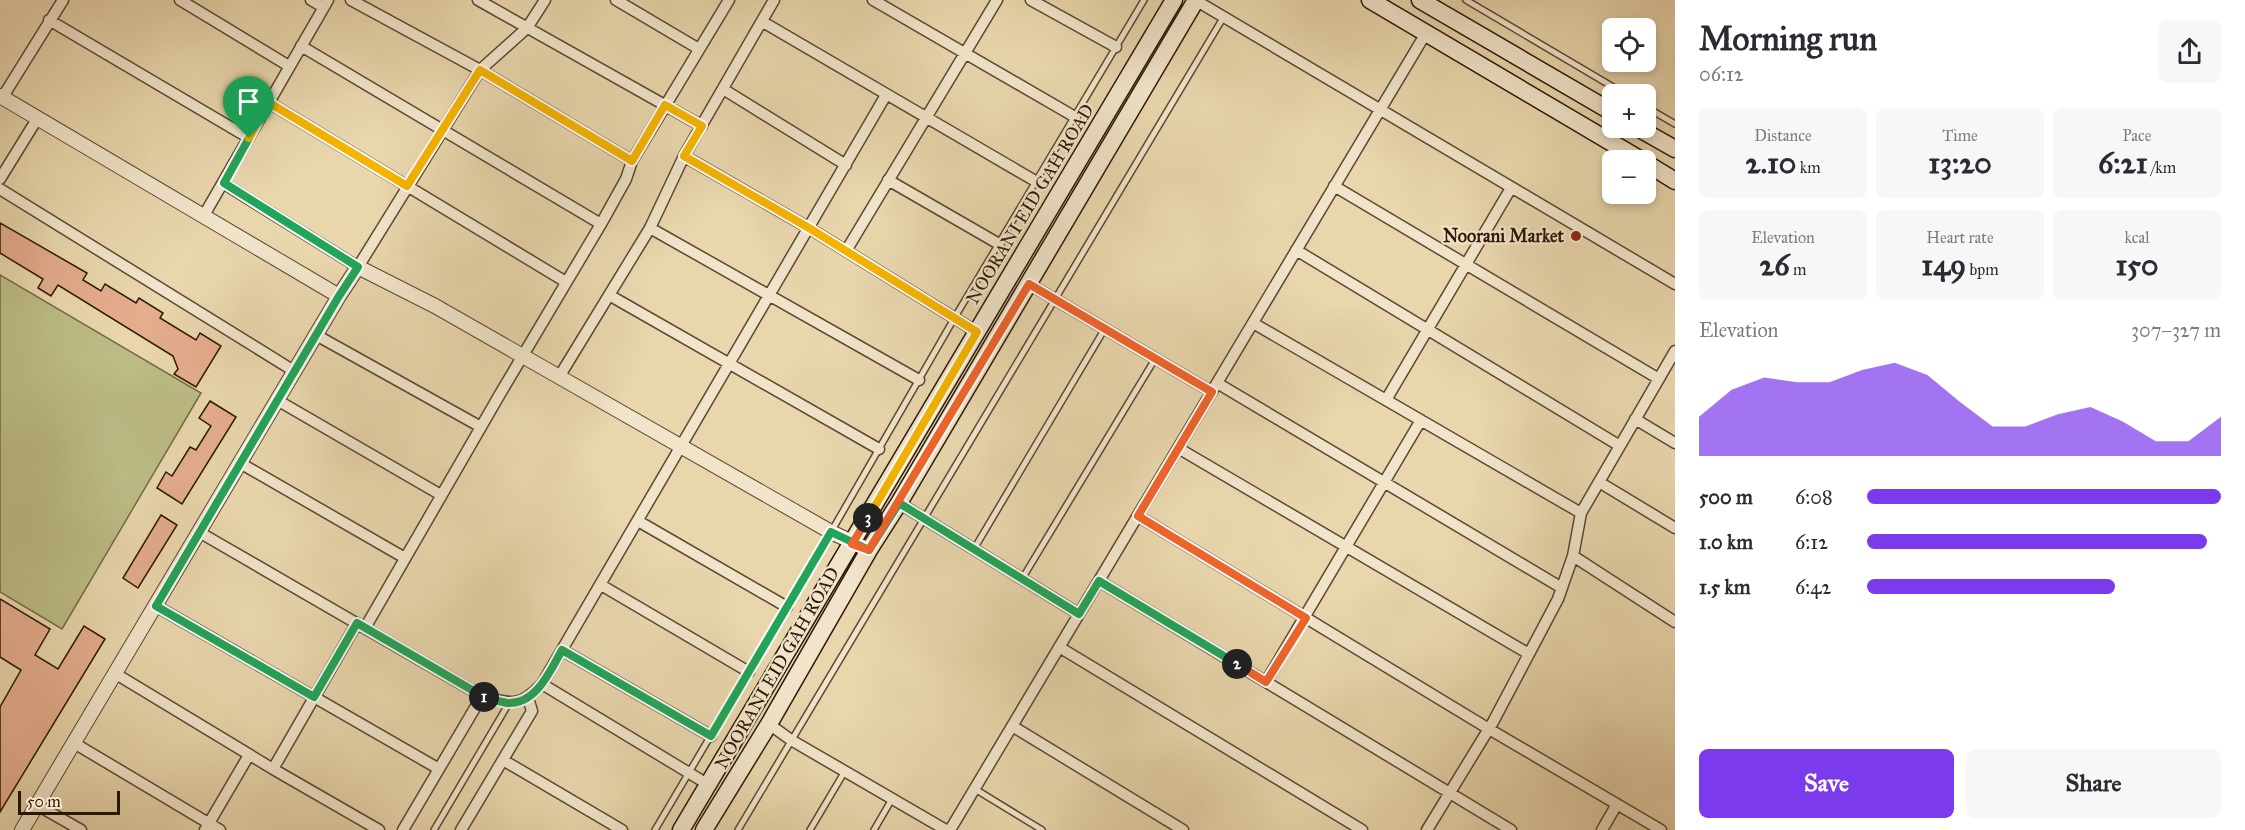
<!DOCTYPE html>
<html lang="en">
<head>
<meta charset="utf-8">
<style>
  :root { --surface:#fff; --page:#f7f7f7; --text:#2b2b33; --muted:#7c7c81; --accent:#7c3aed }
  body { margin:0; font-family:"IM FELL Great Primer",serif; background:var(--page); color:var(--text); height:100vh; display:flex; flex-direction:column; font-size:22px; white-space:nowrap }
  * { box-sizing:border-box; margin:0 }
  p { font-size:20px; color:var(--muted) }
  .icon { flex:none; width:33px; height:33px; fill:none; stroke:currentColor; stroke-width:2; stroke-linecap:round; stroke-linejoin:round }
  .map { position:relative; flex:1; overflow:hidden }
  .drawer { display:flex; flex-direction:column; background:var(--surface); width:570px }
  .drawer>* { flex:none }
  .buttons { position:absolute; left:1602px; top:18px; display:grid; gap:12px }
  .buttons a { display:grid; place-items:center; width:54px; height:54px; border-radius:9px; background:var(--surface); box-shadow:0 3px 9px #0003; font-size:30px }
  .scale { position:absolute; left:18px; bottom:15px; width:102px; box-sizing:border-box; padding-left:6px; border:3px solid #2b1907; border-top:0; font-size:16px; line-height:21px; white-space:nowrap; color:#2b1907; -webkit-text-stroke:4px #f1e4ca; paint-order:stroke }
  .pin { position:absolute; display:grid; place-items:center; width:51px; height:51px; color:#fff; margin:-62px -26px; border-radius:50% 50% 50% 0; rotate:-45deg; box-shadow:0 0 6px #0007 }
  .pin .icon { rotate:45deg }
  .km { position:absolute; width:30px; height:30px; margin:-15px; border-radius:50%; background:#222; color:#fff; font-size:16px; line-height:30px; text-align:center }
  .round { display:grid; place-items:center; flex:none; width:63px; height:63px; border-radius:9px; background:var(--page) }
  .summary { display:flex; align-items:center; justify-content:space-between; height:102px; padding:0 24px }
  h1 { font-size:33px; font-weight:800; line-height:45px }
  .stats { display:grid; grid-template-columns:repeat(3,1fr); gap:9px; height:102px; padding:6px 24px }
  .stats div { display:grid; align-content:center; border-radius:9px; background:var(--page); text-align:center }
  .stats b { font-size:30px; font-weight:800 }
  .stats small { font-size:16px; font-weight:400 }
  .stats p { font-size:16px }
  .chart { height:168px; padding:12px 24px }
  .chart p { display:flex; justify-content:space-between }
  .chart svg { width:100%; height:108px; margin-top:6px; fill:var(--accent); opacity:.7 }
  .action { display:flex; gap:12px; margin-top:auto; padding:12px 24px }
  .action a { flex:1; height:69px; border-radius:9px; background:var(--accent); color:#fff; font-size:24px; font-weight:800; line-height:69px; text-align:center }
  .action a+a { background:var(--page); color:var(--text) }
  ul { padding:0 24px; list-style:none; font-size:20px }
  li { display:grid; grid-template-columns:96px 72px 1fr; align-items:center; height:45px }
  li i { height:15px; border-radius:8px; background:var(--accent) }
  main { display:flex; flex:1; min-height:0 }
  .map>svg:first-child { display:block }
</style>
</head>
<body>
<main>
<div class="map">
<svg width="1675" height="830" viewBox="0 0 1675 830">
  <rect width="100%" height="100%" fill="#e9d6ad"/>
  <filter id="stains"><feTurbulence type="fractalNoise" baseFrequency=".00333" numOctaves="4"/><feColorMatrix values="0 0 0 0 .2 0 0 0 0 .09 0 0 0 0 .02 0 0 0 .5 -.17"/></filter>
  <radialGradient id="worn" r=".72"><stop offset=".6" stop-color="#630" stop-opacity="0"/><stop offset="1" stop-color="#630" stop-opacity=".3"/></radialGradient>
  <path fill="#bcbc85" stroke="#746a46" stroke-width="1.5" d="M 0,275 L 201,393 L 62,629 L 0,592 Z"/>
  <path fill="#e5ad8e" stroke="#2b1907" stroke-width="1.5" d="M 0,223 L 87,273 L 83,280 L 101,291 L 105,284 L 136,303 L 139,298 L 163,313 L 160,318 L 196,340 L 200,333 L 221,346 L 196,387 L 174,374 L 178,369 L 173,356 L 58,285 L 51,296 L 38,288 L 43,279 L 0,253 Z
    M 210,401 L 236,417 L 182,504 L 157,488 L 166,472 L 172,476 L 190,447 L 196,450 L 211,426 L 199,418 Z
    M 161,515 L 177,525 L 138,588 L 123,578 Z
    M 0,599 L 50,629 L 35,655 L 58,669 L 84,626 L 105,639 L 0,812 L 0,707 L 21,670 L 0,657 Z"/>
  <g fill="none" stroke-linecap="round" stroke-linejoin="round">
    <defs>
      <path id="service" d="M 1466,0 L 1625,94
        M 1646,107 L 1675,124
        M 974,549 L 1104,330
        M 1022,579 L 1155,359
        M 975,789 L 1042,830
        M 434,830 L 509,703
        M 655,830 L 831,532 L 955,317 L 1144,0
        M 738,830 L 1223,18
        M 810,830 L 845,771
        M 874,830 L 892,799"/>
      <path id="minor" d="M 180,0 L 289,66
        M 311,0 L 323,7
        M 351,0 L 480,70 L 632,161
        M 478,0 L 702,126
        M 616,0 L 699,49
        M 873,0 L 1075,117
        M 1031,0 L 1116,47
        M 1195,0 L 1675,284
        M 49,20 L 249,138
        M 763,22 L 1037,182
        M 301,46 L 601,224
        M 723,89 L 846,165
        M 2,98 L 63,0
        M 268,102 L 566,282
        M 684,156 L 809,228 L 977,332
        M 0,179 L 37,119
        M 888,180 L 999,244
        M 223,183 L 358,267 L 480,70 L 527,28 L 545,0
        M 1334,186 L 1659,379
        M 0,189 L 294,371
        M 203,217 L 328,0
        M 650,228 L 919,380
        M 1296,250 L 1620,446
        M 846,251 L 997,0
        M 1029,284 L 1212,392
        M 609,295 L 879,449
        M 1253,323 L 1581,513 L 1573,556 L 1558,599 L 1493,722 L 1427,830
        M 316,335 L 481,427
        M 559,377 L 650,228 L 684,156 L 774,0
        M 1217,383 L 1562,588
        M 277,400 L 441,495
        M 1386,400 L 1511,188
        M 1635,419 L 1675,443
        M 1178,448 L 1529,654
        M 240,463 L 405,558
        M 1599,482 L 1675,528
        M 899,503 L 1079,614
        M 1581,513 L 1675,351
        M 1138,516 L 1489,729 L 1661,830
        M 638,521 L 787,607
        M 199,532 L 482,696 C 512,704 519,708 542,684 L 709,785
        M 1573,556 L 1675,622
        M 1099,581 L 1511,830
        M 601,585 L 749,672
        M 156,606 L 439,769
        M 365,628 L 500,394 L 601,224 L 626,179 L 632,161 L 729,0
        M 1059,647 L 1362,830
        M 562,650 L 711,736
        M 116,674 L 273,769 L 357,623
        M 1266,682 L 1421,420
        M 542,684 L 886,95
        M 769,724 L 791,740 L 946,830
        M 1012,726 L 1183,830
        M 74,743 L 220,830
        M 503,760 L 622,830
        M 273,769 L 379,830
        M 37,805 L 81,830
        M 205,830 L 249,755
        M 403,830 L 482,696
        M 461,830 L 532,711 L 528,698
        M 950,830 L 1426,33
        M 1602,830 L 1617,804"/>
      <path id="tertiary" d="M 0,96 L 339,296
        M 22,830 L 339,296 L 358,267 L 435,306 L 831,532 L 869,550"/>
      <path id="secondary" d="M 1370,0 L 1641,160
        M 1420,0 L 1612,112
        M 1638,128 L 1675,149
        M 1646,163 L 1675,181
        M 681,830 L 1174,0
        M 704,830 L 769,724 L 869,550 L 899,503 L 1196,0"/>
    </defs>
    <use href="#service" stroke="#5a4830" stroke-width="8"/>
    <use href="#minor" stroke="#5a4830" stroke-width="13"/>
    <use href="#tertiary" stroke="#5a4830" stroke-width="16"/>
    <use href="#secondary" stroke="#2b1907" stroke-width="19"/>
    <use href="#service" stroke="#f1e4ca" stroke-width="5"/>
    <use href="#minor" stroke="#f1e4ca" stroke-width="10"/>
    <use href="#tertiary" stroke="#f1e4ca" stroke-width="14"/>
    <use href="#secondary" stroke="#f1e4ca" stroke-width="16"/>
  </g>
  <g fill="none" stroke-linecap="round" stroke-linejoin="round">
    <defs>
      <path id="split-1" d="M 249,138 L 224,183 L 358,267 L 339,296 L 156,606 L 314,697 L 357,623 L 484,697"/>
      <path id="split-2" d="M 484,697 C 491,699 500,702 507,703 C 536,705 550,671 562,650 L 711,736 L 831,532 L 869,550 L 899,503 L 1079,614 L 1099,581 L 1237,664"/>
      <path id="split-3" d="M 868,518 L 852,544 L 869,550 L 1029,284 L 1212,392 L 1138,516 L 1306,618 L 1266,682 L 1237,664"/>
      <path id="split-4" d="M 249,138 L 268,102 L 407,186 L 480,70 L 632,161 L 665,105 L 702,126 L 684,156 L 809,228 L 977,332 L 868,518"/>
    </defs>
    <use href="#split-1" stroke="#fff" stroke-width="12"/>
    <use href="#split-2" stroke="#fff" stroke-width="12"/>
    <use href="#split-3" stroke="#fff" stroke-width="12"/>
    <use href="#split-4" stroke="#fff" stroke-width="12"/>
    <use href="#split-1" stroke="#22a559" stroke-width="8"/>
    <use href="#split-2" stroke="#22a559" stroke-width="8"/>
    <use href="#split-3" stroke="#f0652b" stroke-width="8"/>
    <use href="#split-4" stroke="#f5b400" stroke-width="8"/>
  </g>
  <circle fill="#8f2418" stroke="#f1e4ca" stroke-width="2" cx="1576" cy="236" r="6"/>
  <g text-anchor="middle" stroke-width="4.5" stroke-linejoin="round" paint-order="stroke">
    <g font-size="18" fill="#2b1907" stroke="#f1e4ca">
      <text transform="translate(1030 204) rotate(-59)" y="6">NOORANI EID GAH ROAD</text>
      <text transform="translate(777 668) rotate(-60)" y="6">NOORANI EID GAH ROAD</text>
    </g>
    <g font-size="18" font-weight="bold" fill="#2b1907" stroke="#f1e4ca" text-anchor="end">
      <text x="1564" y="242">Noorani Market</text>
    </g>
  </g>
  <rect width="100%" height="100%" filter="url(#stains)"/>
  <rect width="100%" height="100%" fill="url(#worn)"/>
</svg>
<div class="buttons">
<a><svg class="icon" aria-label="locate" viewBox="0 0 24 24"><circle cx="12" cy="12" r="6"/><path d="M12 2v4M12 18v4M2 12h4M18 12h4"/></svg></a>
<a>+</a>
<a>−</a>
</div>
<div class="scale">50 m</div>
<div class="pin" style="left:249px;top:138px;background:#1e9e55"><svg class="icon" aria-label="arrive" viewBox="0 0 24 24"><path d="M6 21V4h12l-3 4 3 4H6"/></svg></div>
<b class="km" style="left:484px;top:697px">1</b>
<b class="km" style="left:1237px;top:664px">2</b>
<b class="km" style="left:868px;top:518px">3</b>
</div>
<section class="drawer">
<div class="summary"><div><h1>Morning run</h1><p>06:12</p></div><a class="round"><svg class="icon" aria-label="share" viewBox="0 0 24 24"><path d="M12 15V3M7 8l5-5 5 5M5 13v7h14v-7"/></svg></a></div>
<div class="stats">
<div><p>Distance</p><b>2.10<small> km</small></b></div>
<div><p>Time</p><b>13:20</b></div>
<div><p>Pace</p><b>6:21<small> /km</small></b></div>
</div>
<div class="stats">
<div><p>Elevation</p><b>26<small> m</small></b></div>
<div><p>Heart rate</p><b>149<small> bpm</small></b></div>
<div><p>kcal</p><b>150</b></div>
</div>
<div class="chart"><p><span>Elevation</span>307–327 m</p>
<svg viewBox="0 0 160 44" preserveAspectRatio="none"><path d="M0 44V28L10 17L20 12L30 14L40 14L50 9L60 6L70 11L80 22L90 32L100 32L110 27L120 24L130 30L140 38L150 38L160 28V44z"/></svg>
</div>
<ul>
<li><b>500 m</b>6:08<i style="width:100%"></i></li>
<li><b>1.0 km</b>6:12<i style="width:96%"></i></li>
<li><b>1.5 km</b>6:42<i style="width:70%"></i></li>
</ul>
<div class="action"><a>Save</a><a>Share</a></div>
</section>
</main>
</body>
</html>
